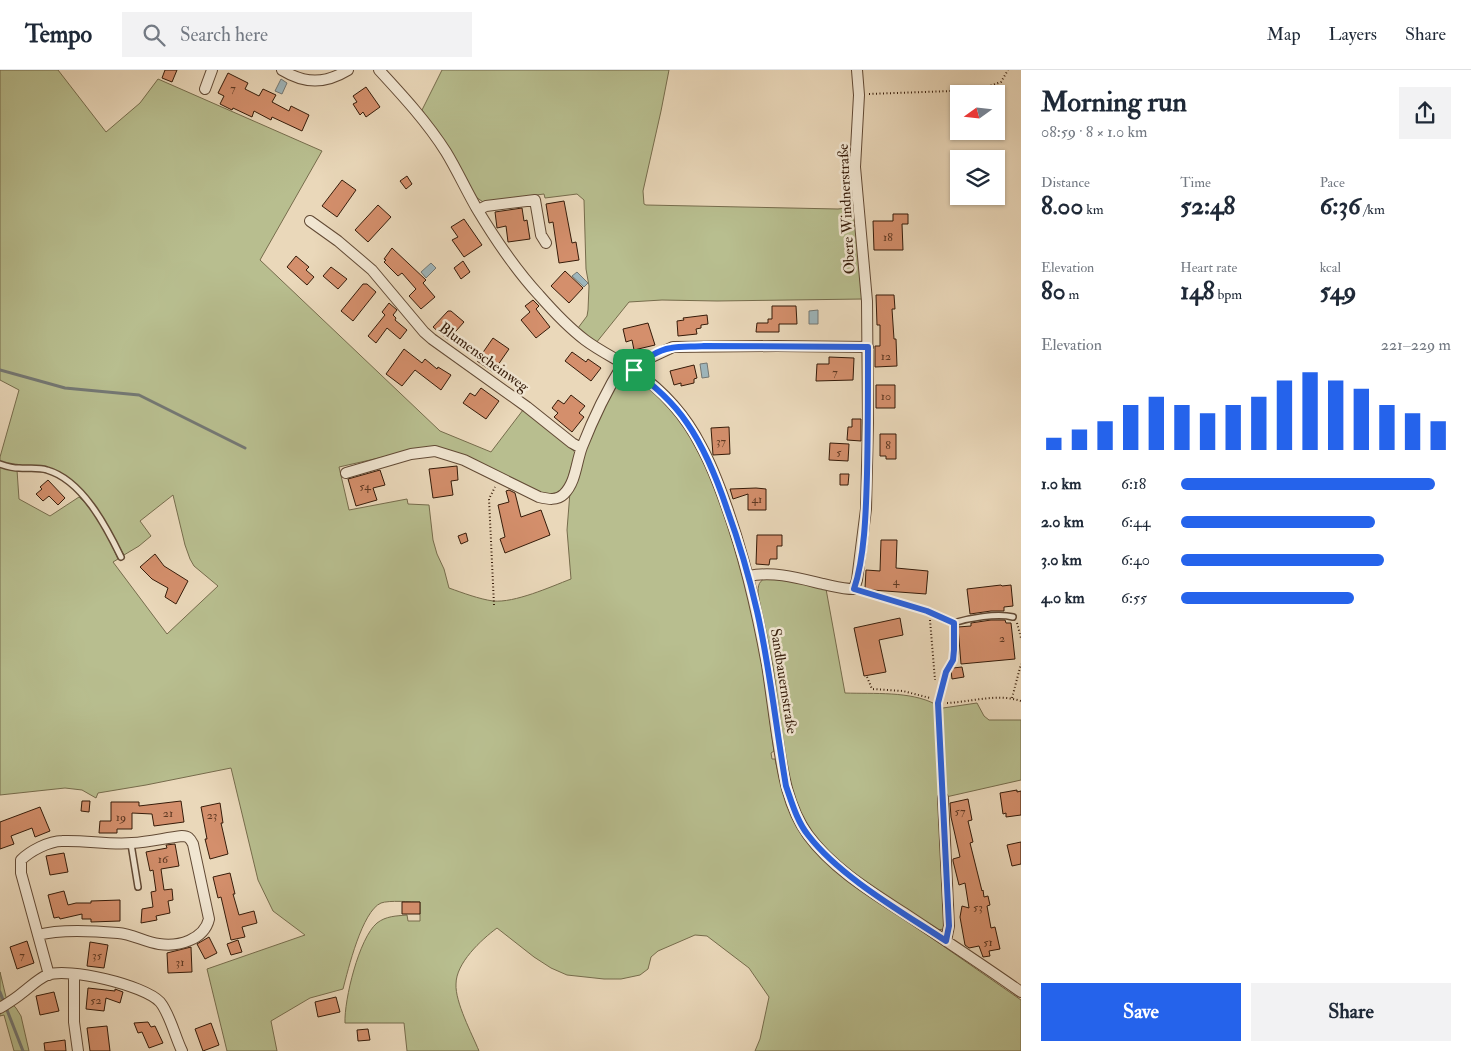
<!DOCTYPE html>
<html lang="en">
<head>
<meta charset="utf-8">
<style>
  :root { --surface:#fff; --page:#f2f2f3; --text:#1f2937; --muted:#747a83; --line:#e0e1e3; --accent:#2563eb }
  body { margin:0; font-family:"IM FELL Double Pica",serif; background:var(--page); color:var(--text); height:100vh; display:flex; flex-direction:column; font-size:19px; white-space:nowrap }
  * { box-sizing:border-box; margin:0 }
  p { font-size:16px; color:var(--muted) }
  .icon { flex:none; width:28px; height:28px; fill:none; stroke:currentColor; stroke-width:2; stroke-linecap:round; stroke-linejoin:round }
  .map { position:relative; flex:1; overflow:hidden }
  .sheet { display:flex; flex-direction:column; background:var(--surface); width:450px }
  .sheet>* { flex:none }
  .needle { width:32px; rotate:255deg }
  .fabs { position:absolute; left:950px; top:15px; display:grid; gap:10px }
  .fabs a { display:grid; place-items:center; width:55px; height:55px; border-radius:0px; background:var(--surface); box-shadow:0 1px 4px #0004; font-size:25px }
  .pin { position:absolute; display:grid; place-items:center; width:42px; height:42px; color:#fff; margin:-21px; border-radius:10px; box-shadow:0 2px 8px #0006 }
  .round { display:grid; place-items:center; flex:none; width:52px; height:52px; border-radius:0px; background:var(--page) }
  .headline { display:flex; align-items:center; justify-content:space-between; height:85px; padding:0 20px }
  h1 { font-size:28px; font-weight:800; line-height:38px }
  .figures { display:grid; grid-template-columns:repeat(3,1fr); gap:8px; height:85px; padding:5px 20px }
  .figures div { display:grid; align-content:center }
  .figures b { font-size:25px; font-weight:800 }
  .figures small { font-size:14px; font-weight:400 }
  .figures p { font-size:14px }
  .chart { height:140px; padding:10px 20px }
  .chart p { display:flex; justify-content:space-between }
  .chart svg { width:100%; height:90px; margin-top:5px; stroke:var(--accent); stroke-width:6 }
  .cta { display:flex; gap:10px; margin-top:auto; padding:10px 20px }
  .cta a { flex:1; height:58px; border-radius:0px; background:var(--accent); color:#fff; font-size:20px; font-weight:800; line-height:58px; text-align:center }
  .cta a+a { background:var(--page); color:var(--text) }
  ul { padding:0 20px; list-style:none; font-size:16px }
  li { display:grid; grid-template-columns:80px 60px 1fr; align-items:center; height:38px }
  li i { height:12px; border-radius:6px; background:var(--accent) }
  header { display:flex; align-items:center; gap:30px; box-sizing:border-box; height:70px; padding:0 25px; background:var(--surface); border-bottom:1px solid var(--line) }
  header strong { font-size:24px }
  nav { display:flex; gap:28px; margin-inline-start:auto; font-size:18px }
  .search { width:350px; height:45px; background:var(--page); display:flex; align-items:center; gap:12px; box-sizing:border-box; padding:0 18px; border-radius:0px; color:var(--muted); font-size:19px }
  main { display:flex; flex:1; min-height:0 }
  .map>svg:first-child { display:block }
</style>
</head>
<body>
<header>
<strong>Tempo</strong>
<div class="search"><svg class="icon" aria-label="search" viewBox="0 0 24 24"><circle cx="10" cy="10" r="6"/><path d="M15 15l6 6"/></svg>Search here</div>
<nav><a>Map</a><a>Layers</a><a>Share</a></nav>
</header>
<main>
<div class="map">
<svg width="1021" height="981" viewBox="0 0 1021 981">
  <rect width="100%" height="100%" fill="#ead8ba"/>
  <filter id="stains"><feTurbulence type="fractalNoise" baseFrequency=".004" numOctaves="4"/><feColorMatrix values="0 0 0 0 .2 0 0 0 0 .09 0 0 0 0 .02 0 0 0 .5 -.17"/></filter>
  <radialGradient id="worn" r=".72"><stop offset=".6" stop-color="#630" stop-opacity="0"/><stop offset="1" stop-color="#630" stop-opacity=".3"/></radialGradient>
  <path fill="#b8be8f" stroke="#766c4c" d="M 0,0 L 58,0 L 106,62 L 140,33 L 158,9 L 322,81 L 260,190 L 440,361 L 491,382 L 523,340 L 574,381 L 575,384 L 566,415 L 558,425 L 544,426 L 454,383 L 401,383 L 339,397 L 349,440 L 407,429 L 408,434 L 429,435 L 433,470 L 437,484 L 444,499 L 449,518 C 463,523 479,529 493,531 C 515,533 550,517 571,509 L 567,460 L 570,422 L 585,378 L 618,309 L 627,304 C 683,329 709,396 726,451 C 733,470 740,489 745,509 C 760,565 766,624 774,681 L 771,683 L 772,689 L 775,689 C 781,716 787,740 801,763 L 864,821 L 1021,930 L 1021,981 L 755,981 L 760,969 L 769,927 L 749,898 L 707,866 L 695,865 L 658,881 L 651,887 L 648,899 L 640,905 L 621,909 L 604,909 L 567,905 L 551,898 L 534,887 L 497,858 C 481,870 456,893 456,914 C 455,932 472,964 479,981 L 407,981 L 404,953 L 345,953 C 344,930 359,868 377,853 C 386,846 396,846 407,845 L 408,851 L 420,851 L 420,832 C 411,832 389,830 381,833 C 362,841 348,900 343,919 L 310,928 L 271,951 L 277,981 L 227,981 L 207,899 L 305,865 L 273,841 L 258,810 L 231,698 L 146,715 L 98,723 L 96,728 L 82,720 L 65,718 L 0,725 L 0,397 L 17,400 L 19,429 L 50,446 L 79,427 C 98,444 108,466 118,489 L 113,492 L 167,564 L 218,516 L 194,496 L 190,489 L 185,475 L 173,425 L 140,451 L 151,466 L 139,476 L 124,485 L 109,459 L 98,441 L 61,404 L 52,399 L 42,397 L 15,395 L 0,392 L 0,387 L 19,320 L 0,310 Z
    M 442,0 L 669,0 L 661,41 L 643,121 L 644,134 L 646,135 L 838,139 L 856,137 L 863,229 L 717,231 L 662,230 L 629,232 L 596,273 L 578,258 L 587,246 L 588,240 L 589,216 L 586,199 L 584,130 L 577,124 L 545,128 L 544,124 L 483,132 L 476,127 L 453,86 L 422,40 Z
    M 771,507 L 826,519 L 845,623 C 874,624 910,621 935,634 L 946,856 L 944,859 L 937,860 C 894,831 820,790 798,741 C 794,732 792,722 789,712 L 758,522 C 758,512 761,509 771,507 Z
    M 977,633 L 984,646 L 989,650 L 1021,650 L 1021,710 L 946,727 L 941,641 L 943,638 Z
    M 0,902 L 6,927 L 16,938 L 21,946 L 29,981 L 14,981 L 4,945 L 0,946 Z"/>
  <path fill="#9eb6bc" stroke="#747874" d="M 281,9 L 287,13 L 282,24 L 275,21 Z
    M 431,193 L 436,198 L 426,208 L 421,202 Z
    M 577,202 L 588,213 L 584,217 L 572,206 Z
    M 818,240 L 818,254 L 809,254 L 809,241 Z
    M 707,293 L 709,307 L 702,308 L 700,294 Z"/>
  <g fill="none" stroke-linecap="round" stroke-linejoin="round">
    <path stroke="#747874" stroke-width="3" d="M 0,300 L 65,318 L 139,325 L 245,378
      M 0,922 L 23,981"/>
  </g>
  <path fill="#d48f6c" stroke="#351b09" d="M 165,0 L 177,0 L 172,12 L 162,8 Z
    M 228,3 L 248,13 L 245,19 L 259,26 L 263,19 L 276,25 L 272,32 L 289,41 L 291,36 L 309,45 L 302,61 L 272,47 L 271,50 L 254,41 L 252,47 L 233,38 L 232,40 L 220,34 L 224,26 L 218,23 Z
    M 366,17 L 380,37 L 366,47 L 363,42 L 360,45 L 353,34 L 357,32 L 353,26 Z
    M 407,106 L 412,114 L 406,119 L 400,111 Z
    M 342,110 L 356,120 L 337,147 L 322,136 Z
    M 564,131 L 572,173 L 576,172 L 579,190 L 559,193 L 553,152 L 549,153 L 546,134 Z
    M 378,135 L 391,147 L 368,172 L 355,160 Z
    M 522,138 L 524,151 L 527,150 L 530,169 L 508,172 L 506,156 L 497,158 L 495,142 Z
    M 893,144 L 908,144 L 908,154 L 902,154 L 903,180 L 874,180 L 873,151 L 893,151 Z
    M 464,149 L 482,175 L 464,187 L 452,170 L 458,167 L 451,157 Z
    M 392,178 L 426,210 L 423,213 L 435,227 L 421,239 L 409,226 L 416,219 L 402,203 L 398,206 L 384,192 L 386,190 L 384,189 Z
    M 296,186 L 309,197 L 306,200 L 314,207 L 307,215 L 287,197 Z
    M 463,191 L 470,202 L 461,209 L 454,198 Z
    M 331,197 L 347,209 L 338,219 L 323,206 Z
    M 565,201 L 583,218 L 569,233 L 551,216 Z
    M 363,214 L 367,214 L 376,222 L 353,251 L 341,241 Z
    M 876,225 L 894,225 L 895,239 L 892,239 L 894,269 L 896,269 L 897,296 L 875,297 L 875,276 L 880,276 L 880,255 L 877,255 Z
    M 533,230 L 539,236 L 536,239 L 550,257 L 536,268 L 521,250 L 530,242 L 525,236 Z
    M 389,233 L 397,240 L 393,245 L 396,248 L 395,250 L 407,260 L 400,269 L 387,258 L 376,273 L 368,266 L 385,245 L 382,242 Z
    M 772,236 L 796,236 L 797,254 L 779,254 L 779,262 L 756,262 L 757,253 L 768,253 L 768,249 L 772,249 Z
    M 448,241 L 451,241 L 464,252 L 448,270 L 433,257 Z
    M 707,245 L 708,254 L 701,255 L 701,258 L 696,259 L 697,264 L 678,266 L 677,251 L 684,250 L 683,248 Z
    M 648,253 L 655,275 L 634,280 L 632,270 L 626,272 L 623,259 Z
    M 493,268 L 509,279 L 493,302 L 477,291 Z
    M 404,279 L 422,293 L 425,289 L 437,299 L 438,297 L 451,305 L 441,320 L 415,300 L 402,316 L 386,304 Z
    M 572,282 L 586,292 L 588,289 L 601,298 L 591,311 L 565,291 Z
    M 829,287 L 854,288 L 853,310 L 816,311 L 817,294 L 829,294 Z
    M 694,295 L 697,308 L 694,309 L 694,313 L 681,316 L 681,313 L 674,315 L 670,301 Z
    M 876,315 L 895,315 L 895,338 L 876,338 Z
    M 481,318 L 499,331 L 486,349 L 463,333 L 470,323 L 475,326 Z
    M 571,325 L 585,336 L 579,343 L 584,347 L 572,362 L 554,347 L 558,343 L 552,338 L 558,330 L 564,334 Z
    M 852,349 L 861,349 L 861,371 L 847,370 L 848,357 L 852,357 Z
    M 729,357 L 730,384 L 713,385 L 711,358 Z
    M 880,364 L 896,364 L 896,389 L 886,389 L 886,386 L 880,386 Z
    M 830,373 L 849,374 L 848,391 L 829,390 Z
    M 457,396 L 458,410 L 451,411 L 453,425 L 433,428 L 429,399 Z
    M 380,400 L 385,415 L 373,418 L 377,430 L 356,436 L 348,409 Z
    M 840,404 L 849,404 L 848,415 L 840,415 Z
    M 48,410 L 65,428 L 58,435 L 49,426 L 43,431 L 36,424 L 42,419 L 40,417 Z
    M 756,418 L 766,419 L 766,440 L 748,440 L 748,424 L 733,429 L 730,419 Z
    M 509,420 L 515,423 L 521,447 L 541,440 L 550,465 L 505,483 L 500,469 L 505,467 L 498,435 L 509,432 L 506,421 Z
    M 466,463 L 468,471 L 461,474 L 458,466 Z
    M 757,465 L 782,465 L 782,476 L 777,476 L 777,489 L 770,489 L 769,495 L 756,494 Z
    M 881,470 L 897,470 L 896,498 L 928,501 L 926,524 L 872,520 L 865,518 L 866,500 L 880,501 Z
    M 155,484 L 164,496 L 188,511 L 176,534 L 165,527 L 168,518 L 152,509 L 140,497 Z
    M 1001,515 L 1002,516 L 1011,515 L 1013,536 L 1004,537 L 1004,541 L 991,541 L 970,544 L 967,519 Z
    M 900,548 L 903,565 L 879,570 L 886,602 L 864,606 L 854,558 Z
    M 991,550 L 1005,550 L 1006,553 L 1011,553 L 1015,589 L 961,594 L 958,557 L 971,556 L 971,553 Z
    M 962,597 L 964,607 L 952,609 L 951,601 L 953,598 Z
    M 1017,720 L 1017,722 L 1021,721 L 1021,745 L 1006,747 L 1006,743 L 1003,744 L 1000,723 Z
    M 968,729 L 972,750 L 968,751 L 973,772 L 970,773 L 982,821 L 983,820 L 984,827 L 988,826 L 990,835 L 987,836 L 991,858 L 995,857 L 1000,879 L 989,881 L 990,886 L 983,887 L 979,876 L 969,878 L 965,875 L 960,847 L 962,836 L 969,838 L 965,813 L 959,815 L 953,791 L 953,789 L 960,787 L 951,747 L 950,733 Z
    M 82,731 L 90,731 L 89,742 L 81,741 Z
    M 181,731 L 184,752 L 154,756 L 152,744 L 132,743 L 132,759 L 117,759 L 117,763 L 99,763 L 100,751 L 111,751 L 111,732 L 139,732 L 139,736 Z
    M 220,733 L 223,753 L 221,753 L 228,784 L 210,789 L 205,769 L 207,769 L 201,737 Z
    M 40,737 L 50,761 L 35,767 L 32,758 L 11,766 L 14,774 L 0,779 L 0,752 Z
    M 1021,772 L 1021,794 L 1012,796 L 1007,775 Z
    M 175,774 L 179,796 L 161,799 L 164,820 L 172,819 L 173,830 L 168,831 L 170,843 L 156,846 L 157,850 L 141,853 L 142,839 L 153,837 L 151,822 L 156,821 L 153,800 L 150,801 L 146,782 L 167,778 L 166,775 Z
    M 64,783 L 68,802 L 50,805 L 46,786 Z
    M 230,803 L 235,824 L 233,824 L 239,845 L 254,841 L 257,853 L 242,857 L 245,867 L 231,870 L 221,827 L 218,828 L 213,807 Z
    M 64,821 L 68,835 L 76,833 L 91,833 L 91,831 L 120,830 L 120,851 L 91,852 L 91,849 L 82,849 L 82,844 L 60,849 L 59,847 L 54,848 L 48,825 Z
    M 402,832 L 420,832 L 420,844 L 402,844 Z
    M 209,867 L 217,883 L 205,889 L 197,874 Z
    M 238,870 L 242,882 L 231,885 L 227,874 Z
    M 27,871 L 34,893 L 17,899 L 10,877 Z
    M 90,872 L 108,875 L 104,898 L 87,896 Z
    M 191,877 L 192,902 L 168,903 L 167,883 Z
    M 88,918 L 115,921 L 115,919 L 123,922 L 120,933 L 106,928 L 104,941 L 86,939 Z
    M 54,922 L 59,941 L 40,945 L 36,926 Z
    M 336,927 L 340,942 L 318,947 L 315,932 Z
    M 148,952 L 151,957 L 155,956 L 163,973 L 149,978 L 142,962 L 138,963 L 134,953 Z
    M 211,953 L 219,975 L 203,981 L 195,959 Z
    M 107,956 L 110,981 L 90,981 L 87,958 Z
    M 368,959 L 370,970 L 358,971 L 357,960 Z
    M 65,970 L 66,981 L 45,981 L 44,973 Z"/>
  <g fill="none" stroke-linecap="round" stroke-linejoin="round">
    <defs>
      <path id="lane" d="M 0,394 C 6,396 13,398 19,398 C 28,399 38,397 47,400 C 82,410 106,456 121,487
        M 854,519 L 927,541 L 953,553 L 955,580 L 953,590 L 946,602 L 938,633 L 943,728
        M 953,553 C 969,548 997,543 1013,547
        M 131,774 L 138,817"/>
      <path id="street" d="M 282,0 C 305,14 325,14 348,0
        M 379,0 C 403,26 427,52 446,82 C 457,100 466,120 477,139 C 495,169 515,199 539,225 C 553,241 568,257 585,270 C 601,282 619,290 635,301 C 662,320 686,346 701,376 C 711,394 719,415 726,435 C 745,488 757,540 767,595 C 771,620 774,646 778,671 C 783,704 788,737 808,765 C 832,798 870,821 904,843 C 943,869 983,895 1021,922
        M 205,19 L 212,0
        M 478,140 L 486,136 L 535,130 L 541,165 L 546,173
        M 310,151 L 338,171 L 372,200 L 424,262 L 432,269 L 527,337 L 572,373 L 581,378
        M 634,300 L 643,291 L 673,277 L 776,276 L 868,277
        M 346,403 L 411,384 L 435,381 L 464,390 L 539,427 C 548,429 557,431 564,424 C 576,412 576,393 582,377 C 593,349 607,320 623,294
        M 749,506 C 774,501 798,508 823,514 C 833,516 843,519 854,519 L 857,510 L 866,439 L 868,353 L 867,231 L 855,97 L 859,25 L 857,0
        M 943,728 L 949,856 L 946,871
        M 38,865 C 59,859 96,861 118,863 C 132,864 145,872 159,874 C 178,877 204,870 209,849 L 193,774 C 190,768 188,766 182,766 C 165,768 149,772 132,773 C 109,775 86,770 62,771 C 49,771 30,781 21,790 L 21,803 L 49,905
        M 74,905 L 74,952 L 78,981
        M 0,938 C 8,933 15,929 22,923 C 30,917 38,909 47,905 C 68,897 144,915 160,932 C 170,944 175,967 182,981"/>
    </defs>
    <use href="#lane" stroke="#624a35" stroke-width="8"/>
    <use href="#street" stroke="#624a35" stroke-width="12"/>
    <path stroke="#351b09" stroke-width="2" stroke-dasharray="1 2.5" stroke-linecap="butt" d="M 869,24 L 978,20 L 1001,12 L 1008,0
      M 494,535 L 489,429 L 495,417
      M 930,550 L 935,610
      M 1017,553 L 1021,568
      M 867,607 L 872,619 L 903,621 L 930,628
      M 1012,628 L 1021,594
      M 947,633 C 971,632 997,623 1021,631"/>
    <use href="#lane" stroke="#f1e6d2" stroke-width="5"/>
    <use href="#street" stroke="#f1e6d2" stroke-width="10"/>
  </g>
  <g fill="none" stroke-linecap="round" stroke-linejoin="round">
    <defs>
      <path id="route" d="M 704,276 L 868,277 C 868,319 868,362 867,404 C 866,439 865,486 854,519 L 927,541 L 954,553 L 954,580 L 953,590 L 946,602 L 938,633 L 949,856 L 946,871 C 902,842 840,807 808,765 C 797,751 792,733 786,716 C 776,658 770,598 757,541 C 749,506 739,472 727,439 C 717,409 705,379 687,353 C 673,332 654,316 634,300 C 642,290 658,280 671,278 C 681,276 693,277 704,276 Z"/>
    </defs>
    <use href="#route" stroke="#fff" stroke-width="10"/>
    <use href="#route" stroke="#2563eb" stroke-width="6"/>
  </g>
  <g text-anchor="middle" stroke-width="5" stroke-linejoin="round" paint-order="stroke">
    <g font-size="12" fill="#5d3822">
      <text x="233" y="22">7</text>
      <text x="888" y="171">18</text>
      <text x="886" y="290">12</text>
      <text x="835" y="306">7</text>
      <text x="886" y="330">10</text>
      <text x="721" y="375">37</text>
      <text x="888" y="379">8</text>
      <text x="839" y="386">5</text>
      <text x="365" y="420">54</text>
      <text x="757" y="433">41</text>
      <text x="896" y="515">4</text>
      <text x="1002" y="572">2</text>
      <text x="960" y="745">57</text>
      <text x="168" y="747">21</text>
      <text x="212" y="749">23</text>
      <text x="121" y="751">19</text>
      <text x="163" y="793">16</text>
      <text x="978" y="841">53</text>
      <text x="988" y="876">51</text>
      <text x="22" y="889">7</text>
      <text x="97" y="889">35</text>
      <text x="180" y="896">31</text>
      <text x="96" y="934">52</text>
    </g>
    <g font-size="15" fill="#351b09" stroke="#f1e6d2">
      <text transform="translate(846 139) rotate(-93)" y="5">Obere Windnerstraße</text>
      <text transform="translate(484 287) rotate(36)" y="5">Blumenscheinweg</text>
      <text transform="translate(784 611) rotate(81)" y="5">Sandbauernstraße</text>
    </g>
  </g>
  <rect width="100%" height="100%" filter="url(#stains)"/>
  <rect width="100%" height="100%" fill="url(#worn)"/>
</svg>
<div class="fabs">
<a><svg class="needle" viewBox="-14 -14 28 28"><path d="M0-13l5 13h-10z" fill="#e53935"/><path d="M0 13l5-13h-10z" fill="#747a83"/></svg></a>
<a><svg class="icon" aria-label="layers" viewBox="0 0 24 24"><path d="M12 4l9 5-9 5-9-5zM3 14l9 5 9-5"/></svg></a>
</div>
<div class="pin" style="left:634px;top:300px;background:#1e9e55"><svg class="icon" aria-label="arrive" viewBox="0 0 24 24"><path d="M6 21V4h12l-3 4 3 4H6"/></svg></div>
</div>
<section class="sheet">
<div class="headline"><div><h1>Morning run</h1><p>08:59 · 8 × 1.0 km</p></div><a class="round"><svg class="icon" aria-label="share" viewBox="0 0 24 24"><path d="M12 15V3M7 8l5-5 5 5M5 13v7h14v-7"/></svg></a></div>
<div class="figures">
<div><p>Distance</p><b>8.00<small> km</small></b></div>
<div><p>Time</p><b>52:48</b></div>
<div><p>Pace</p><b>6:36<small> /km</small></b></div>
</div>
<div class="figures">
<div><p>Elevation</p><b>80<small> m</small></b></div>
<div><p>Heart rate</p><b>148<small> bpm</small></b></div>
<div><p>kcal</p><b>549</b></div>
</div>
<div class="chart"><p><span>Elevation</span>221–229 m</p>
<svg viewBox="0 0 160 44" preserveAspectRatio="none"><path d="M5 44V38M15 44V34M25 44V30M35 44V22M45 44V18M55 44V22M65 44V26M75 44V22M85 44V18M95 44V10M105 44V6M115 44V10M125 44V14M135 44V22M145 44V26M155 44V30"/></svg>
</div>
<ul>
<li><b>1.0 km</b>6:18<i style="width:94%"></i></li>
<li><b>2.0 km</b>6:44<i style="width:72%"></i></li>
<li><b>3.0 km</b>6:40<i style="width:75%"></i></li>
<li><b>4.0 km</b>6:55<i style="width:64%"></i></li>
</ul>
<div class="cta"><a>Save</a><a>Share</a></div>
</section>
</main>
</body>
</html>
